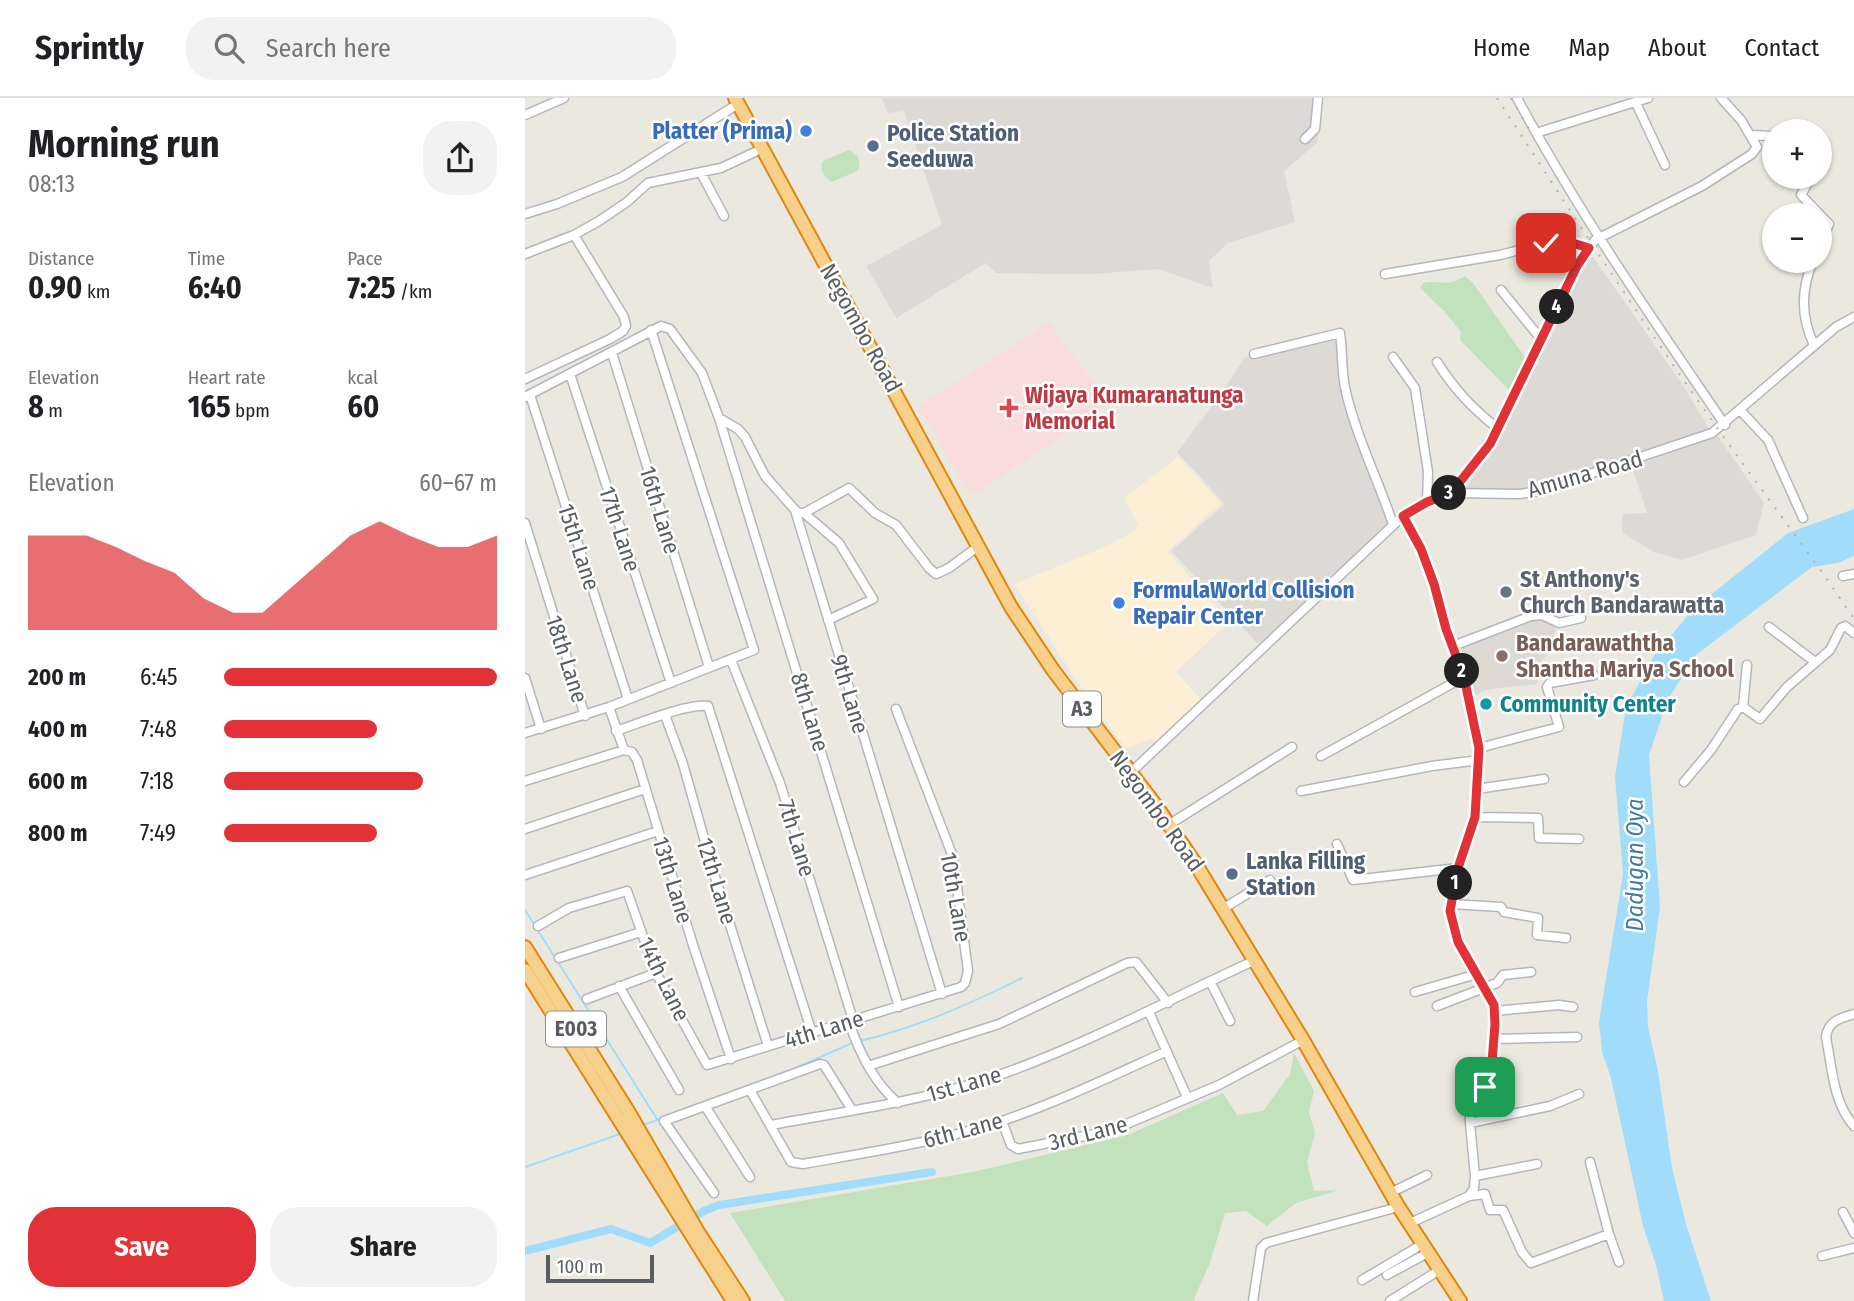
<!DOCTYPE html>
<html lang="en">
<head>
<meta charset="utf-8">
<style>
  :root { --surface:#fff; --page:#f2f2f2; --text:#202124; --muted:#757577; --line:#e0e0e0; --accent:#e03237 }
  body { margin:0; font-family:"Fira Sans Condensed",sans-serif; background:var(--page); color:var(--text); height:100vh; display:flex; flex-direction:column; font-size:26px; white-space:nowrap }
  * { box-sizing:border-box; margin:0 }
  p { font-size:23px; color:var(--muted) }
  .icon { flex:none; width:38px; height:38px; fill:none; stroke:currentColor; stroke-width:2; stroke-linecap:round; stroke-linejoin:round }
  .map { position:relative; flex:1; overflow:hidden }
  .details { display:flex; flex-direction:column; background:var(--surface); width:525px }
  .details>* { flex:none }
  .controls { position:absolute; left:1237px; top:21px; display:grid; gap:14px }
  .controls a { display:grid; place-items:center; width:70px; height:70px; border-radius:50%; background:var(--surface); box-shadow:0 2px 5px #0004; font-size:35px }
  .scale { position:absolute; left:21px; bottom:18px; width:108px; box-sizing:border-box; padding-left:7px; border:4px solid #595d61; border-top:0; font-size:19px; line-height:24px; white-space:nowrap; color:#595d61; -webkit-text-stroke:5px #fff; paint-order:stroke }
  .pin { position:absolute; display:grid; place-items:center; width:60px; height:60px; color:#fff; margin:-30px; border-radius:14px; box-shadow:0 4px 10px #0006 }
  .km { position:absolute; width:35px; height:35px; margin:-18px; border-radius:50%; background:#222; color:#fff; font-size:19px; line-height:35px; text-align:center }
  .round { display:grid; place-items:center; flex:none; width:74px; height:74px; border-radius:28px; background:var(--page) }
  .head { display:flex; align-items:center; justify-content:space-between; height:119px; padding:0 28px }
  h1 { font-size:38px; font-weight:700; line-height:52px }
  .metrics { display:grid; grid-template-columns:repeat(3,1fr); gap:10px; height:119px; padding:7px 28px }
  .metrics div { display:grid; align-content:center }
  .metrics b { font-size:30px; font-weight:700 }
  .metrics small { font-size:19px; font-weight:400 }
  .metrics p { font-size:19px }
  .chart { height:196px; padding:14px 28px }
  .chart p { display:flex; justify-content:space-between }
  .chart svg { width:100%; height:126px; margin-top:7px; fill:var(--accent); opacity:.7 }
  .primary-button { display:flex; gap:14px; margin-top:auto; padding:14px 28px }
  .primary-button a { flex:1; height:80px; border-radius:28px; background:var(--accent); color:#fff; font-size:28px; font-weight:700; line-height:80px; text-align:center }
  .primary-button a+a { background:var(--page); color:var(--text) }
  ul { padding:0 28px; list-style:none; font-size:23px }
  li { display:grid; grid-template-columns:112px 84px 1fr; align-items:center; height:52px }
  li i { height:18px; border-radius:9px; background:var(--accent) }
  header { display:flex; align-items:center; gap:42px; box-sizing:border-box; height:98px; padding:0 35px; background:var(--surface); border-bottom:2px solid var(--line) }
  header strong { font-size:33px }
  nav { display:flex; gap:38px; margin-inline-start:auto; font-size:24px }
  .search { width:490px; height:63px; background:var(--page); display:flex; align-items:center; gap:18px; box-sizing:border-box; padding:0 24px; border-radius:28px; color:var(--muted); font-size:26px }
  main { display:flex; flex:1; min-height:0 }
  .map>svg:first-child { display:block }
</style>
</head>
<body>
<header>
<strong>Sprintly</strong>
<div class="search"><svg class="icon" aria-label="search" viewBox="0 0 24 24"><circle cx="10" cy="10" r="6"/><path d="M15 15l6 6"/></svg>Search here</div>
<nav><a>Home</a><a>Map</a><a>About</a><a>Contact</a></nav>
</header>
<main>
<section class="details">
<div class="head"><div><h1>Morning run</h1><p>08:13</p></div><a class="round"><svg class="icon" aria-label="share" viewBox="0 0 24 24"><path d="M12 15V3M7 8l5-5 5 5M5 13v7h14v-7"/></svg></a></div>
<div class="metrics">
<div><p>Distance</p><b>0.90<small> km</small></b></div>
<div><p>Time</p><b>6:40</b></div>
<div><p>Pace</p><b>7:25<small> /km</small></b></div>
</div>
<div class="metrics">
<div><p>Elevation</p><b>8<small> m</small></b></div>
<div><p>Heart rate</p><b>165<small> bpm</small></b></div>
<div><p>kcal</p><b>60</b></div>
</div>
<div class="chart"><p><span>Elevation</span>60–67 m</p>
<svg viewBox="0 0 160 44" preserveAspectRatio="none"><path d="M0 44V11L10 11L20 11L30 15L40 20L50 24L60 33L70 38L80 38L90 29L100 20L110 11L120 6L130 11L140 15L150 15L160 11V44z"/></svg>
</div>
<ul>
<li><b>200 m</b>6:45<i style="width:100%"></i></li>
<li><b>400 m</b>7:48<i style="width:56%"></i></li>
<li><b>600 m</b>7:18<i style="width:73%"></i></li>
<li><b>800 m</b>7:49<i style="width:56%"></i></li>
</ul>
<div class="primary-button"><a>Save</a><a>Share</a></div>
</section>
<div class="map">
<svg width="1329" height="1203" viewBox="0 0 1329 1203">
  <rect width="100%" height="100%" fill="#ebe8e0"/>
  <path fill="#fcefd5" d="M 653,359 L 696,405 L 642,453 L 704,524 L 651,574 L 678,604 L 633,644 L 628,641 L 601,650 L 571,612 L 489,486 L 582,448 L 609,433 L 613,427 L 599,400 Z"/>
  <path fill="#dddad5" d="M 357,0 L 794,0 L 793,44 L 759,73 L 770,124 L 703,145 L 684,163 L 688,190 L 633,171 L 567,176 L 471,175 L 461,165 L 371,220 L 341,168 L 417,127 L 379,13 L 363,15 Z
    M 1066,156 L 1157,286 L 1185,332 L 1013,390 L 975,393 L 940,391 L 979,332 L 1041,191 L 1057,164 Z
    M 813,238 L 827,331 L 871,420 L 734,547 L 646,453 L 700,406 L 652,354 L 698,293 L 720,259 Z
    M 1193,338 L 1239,405 L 1231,437 L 1157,462 L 1129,454 L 1097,434 L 1098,416 L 1122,415 L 1107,369 Z"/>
  <path fill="#ded9d2" d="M 1013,519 L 1031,525 L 1027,550 L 1014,566 L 1012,586 L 965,591 L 946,598 L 932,549 Z"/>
  <path fill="#f9dcdc" d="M 525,224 L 550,261 L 583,299 L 574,311 L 532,342 L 446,398 L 393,309 Z"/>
  <path fill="#c1e2bd" d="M 324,52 C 333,56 337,64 332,73 L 307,84 C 300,80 293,71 298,63 Z
    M 940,178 L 948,185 L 1001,261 L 984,292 L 935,242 L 936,234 L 920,214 L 895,190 L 898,185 C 916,181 922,190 940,178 Z
    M 769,955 L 789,993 L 784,1014 L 790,1035 L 782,1064 L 789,1093 L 814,1092 L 771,1105 L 742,1128 L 721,1113 L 700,1115 L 685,1165 L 668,1203 L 260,1203 L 205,1115 L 448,1074 L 603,1037 L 698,995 L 712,1017 L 738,1013 L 765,976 Z"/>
  <path fill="#a1ddfa" d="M 1329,411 L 1329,458 L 1313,465 L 1287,469 L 1171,557 L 1142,603 L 1124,657 L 1135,809 L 1122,903 L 1123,929 L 1133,973 L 1147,1070 L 1161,1126 L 1186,1203 L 1139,1203 L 1131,1167 L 1118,1128 L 1086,980 L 1077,954 L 1074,924 L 1098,776 L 1090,679 L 1101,609 L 1129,558 L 1169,510 L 1263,435 Z"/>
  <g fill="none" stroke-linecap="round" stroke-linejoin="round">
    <path stroke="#a1ddfa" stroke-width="2" d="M 0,812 L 132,1021
      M 335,943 C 391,930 445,906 497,880
      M 146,1016 L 260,975 L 329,944
      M 116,1028 L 137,1020
      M 0,1069 L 95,1036"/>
    <path stroke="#a1ddfa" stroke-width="8" d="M 0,1153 L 86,1131 L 125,1145 L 179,1113 L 194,1107 L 407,1074"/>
    <defs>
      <path id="minor" d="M 992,0 C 1053,114 1127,220 1200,327
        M 1111,5 L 1140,67
        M 0,17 L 39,0
        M 1011,35 L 1123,0
        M 1226,37 L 1250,38
        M 780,41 L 790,31 L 793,0
        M 176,75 L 199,118
        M 1286,79 L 1276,97 L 1304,126 L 1295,147
        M 0,116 L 32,106 L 97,79 L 208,9
        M 0,156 L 49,137 L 74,123 L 102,104 L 123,85 L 196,70 L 230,54
        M 1288,163 C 1276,191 1276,220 1289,247
        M 860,176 L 975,157 L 1022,145 L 1041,143 L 1064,150
        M 976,192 L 1016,241
        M 87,255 L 184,569
        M 729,256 L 815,235 C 818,255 816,274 821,294 C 832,340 853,382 868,426
        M 868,259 L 890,290 L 903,374 L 902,404
        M 912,264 C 930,292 946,309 972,330
        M 45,276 L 146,585
        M 0,281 L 85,241 L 98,233 L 101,228 L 99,219 L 49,137
        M 5,297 L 103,601
        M 0,299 L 136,228 L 145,231 L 177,275 L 194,320 L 374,909
        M 1215,312 L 1243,342 L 1278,420
        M 194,320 L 213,331 L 220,339 L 240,378 L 270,412 L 417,896
        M 926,395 L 965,346 L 1052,168 L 1070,142 L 1177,88 L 1227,56 L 1232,49 L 1216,22 L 1196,0
        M 270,412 L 274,415 L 279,415 L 324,390 L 350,415 L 371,427 L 404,470 L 411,476 L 424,470 L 447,453
        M 279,415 L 314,445 L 348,501 L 303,522
        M 878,418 L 896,451 L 909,486 L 921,531 L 939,579 L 954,650 L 950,719 L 933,770 L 925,813 L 933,844 L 969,907 L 970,913 L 966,977 L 960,989 L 950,994 L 945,1001 L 945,1025 L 950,1078 L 949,1090 L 944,1098 L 883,1126
        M 0,425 L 60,618
        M 1318,478 L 1329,476
        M 1244,529 L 1290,564
        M 928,548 L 1006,518 L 1017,517 L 1034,525 L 1056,520
        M 206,562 L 255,685 L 328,922
        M 0,580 L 16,631
        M 84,609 L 99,652 L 107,654 L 112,662 L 168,847 L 206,961
        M 1218,609 L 1222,567
        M 140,617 L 158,666 L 190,779 L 243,948
        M 91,633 C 115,625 160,606 183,608 L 287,935
        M 0,635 L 84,609 L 229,552 L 126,232
        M 954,650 L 1034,629 L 1022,589 L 1025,585 L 1069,577
        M 796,658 L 939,579
        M 601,679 L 878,418 L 902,404 L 926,395 L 995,396 L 1014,393 L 1187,335 L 1311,229 L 1329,219
        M 0,683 L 99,652
        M 1159,684 L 1186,652 L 1213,611 L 1218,609 L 1235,621 L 1262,589 L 1305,552 L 1316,530 L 1320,528 L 1329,535
        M 952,691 L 1019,681
        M 776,693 L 907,668 L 954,662
        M 950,719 L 1013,720 L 1014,740 L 1054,741
        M 645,726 L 767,649
        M 0,731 L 120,691
        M 812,746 L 828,782 L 933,770
        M 0,777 L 133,733
        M 926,806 L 976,809 L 979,814 L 1013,820 L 1012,837 L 1041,840
        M 699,810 L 745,782
        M 13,828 L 44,810 L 102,793 L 131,875 L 182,967 L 436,889 L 440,885 L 443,873 L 428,759 L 371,611
        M 34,860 L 116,834
        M 686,885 L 705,923
        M 94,888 L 154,992
        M 890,894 L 952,876
        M 62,901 L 131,875
        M 912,908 L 972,885 L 978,877 L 1006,874
        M 970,913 L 1034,907 L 1048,909
        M 624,914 L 662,999
        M 1329,916 C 1315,920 1303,923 1301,939 C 1307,969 1308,1005 1329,1028
        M 324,924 C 334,954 348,984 373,1005
        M 969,941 L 1052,939
        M 343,968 L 474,926 L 602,865 L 611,864 L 643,905
        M 225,992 L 266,1064 L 278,1066 C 345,1054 413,1044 477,1023 C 533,1004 587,978 640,954
        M 180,1008 L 295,966 L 299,967 L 327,1012
        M 477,1023 L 486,1047 L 493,1051 L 585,1033 L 694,987 L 773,945
        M 945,1025 L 1025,1008 L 1054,996
        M 246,1027 C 317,1014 390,1004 460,982 C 552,951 637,905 724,865
        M 1065,1064 L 1084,1136
        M 950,1078 L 1012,1066
        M 189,1095 L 139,1023 L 180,1008 L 225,1079
        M 865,1095 L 902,1077
        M 944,1098 L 960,1096 L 965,1112 L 978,1112 L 997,1154 L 1006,1165 L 1084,1136 L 1094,1164
        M 1318,1114 L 1329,1135
        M 1297,1158 L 1329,1150
        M 862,1177 L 897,1158
        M 837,1182 L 891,1150
        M 728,1203 L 736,1150 L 741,1145 L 866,1111
        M 865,1203 L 908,1176"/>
      <path id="highway" d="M 210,0 L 486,509 L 528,572 L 632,709 L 670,765 L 778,942 L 873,1108 L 935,1203
        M 0,849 L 103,1013 L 173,1134 L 218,1203
        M 0,872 L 208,1203"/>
    </defs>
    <use href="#minor" stroke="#b3b7bb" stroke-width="11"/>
    <use href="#highway" stroke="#e1870b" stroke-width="16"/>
    <use href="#minor" stroke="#fff" stroke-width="8"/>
    <use href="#highway" stroke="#f7d18c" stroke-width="12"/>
    <path stroke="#b1b2b2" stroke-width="2" stroke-dasharray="2 9" stroke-linecap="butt" d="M 972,0 C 1044,111 1116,223 1193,331 C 1238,395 1286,456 1329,521
      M 986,0 L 1007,36"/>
  </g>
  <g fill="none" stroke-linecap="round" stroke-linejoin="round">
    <defs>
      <path id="route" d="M 960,989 L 966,977 L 970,926 L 969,907 L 933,844 L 925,813 L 933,770 L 950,719 L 954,650 L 939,579 L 921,531 L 909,486 L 896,451 L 878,418 L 902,404 L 926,395 L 965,346 L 1052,168 L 1064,150 L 1041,143 L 1021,145"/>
    </defs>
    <use href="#route" stroke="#fff" stroke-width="14"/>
    <use href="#route" stroke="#e03237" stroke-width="9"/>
  </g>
  <g fill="#3f7fe0" stroke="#fff" stroke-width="2.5">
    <circle cx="281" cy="33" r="7"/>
    <circle cx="594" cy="505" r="7"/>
  </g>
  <g fill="#5c6f8a" stroke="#fff" stroke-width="2.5">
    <circle cx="348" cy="48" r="7"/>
    <circle cx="707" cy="776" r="7"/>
  </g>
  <path fill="#e0444e" stroke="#fff" stroke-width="2.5" d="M480.5 299.5h7v7h7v7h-7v7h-7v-7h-7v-7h7z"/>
  <circle fill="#6b7280" stroke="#fff" stroke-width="2.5" cx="981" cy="494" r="7"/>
  <circle fill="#8d6e63" stroke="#fff" stroke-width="2.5" cx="977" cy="558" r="7"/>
  <circle fill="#0f9aa8" stroke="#fff" stroke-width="2.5" cx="961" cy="606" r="7"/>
  <g text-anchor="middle" stroke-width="5" stroke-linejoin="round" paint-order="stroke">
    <g fill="#fff" stroke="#8b8e90" stroke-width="2">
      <rect x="538" y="593.5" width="38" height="35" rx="5"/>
      <rect x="21" y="913.5" width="60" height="35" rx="5"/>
    </g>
    <g font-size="21" font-weight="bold" fill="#595d61">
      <text x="557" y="618">A3</text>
      <text x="51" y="938">E003</text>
    </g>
    <g font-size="23" font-weight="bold" fill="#366cbe" stroke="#fff" text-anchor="end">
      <text x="267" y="41">Platter (Prima)</text>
      <text x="608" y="500" text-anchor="start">FormulaWorld Collision<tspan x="608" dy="26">Repair Center</tspan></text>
    </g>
    <g font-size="23" font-weight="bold" fill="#4e5e75" stroke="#fff" text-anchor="start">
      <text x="362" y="43">Police Station<tspan x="362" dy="26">Seeduwa</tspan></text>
      <text x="721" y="771">Lanka Filling<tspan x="721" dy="26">Station</tspan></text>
    </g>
    <g font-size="23" fill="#595d61" stroke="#fff">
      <text transform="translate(336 230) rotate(61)" y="8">Negombo Road</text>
      <text transform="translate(1060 376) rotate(-16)" y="8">Amuna Road</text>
      <text transform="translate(135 412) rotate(73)" y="8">16th Lane</text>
      <text transform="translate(95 431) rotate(72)" y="8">17th Lane</text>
      <text transform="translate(54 449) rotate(72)" y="8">15th Lane</text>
      <text transform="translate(42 561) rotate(72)" y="8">18th Lane</text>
      <text transform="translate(325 596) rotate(73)" y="8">9th Lane</text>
      <text transform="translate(285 614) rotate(73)" y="8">8th Lane</text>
      <text transform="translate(632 713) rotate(54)" y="8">Negombo Road</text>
      <text transform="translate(272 740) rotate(73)" y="8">7th Lane</text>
      <text transform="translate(148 782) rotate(73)" y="8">13th Lane</text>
      <text transform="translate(192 783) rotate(73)" y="8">12th Lane</text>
      <text transform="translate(431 799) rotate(80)" y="8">10th Lane</text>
      <text transform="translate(139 881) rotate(64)" y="8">14th Lane</text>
      <text transform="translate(299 931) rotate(-17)" y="8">4th Lane</text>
      <text transform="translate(439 986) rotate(-16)" y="8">1st Lane</text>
      <text transform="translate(438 1032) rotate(-15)" y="8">6th Lane</text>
      <text transform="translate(563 1035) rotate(-14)" y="8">3rd Lane</text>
    </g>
    <g font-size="23" font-weight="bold" fill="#be3a42" stroke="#fff" text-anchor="start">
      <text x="500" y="305">Wijaya Kumaranatunga<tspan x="500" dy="26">Memorial</tspan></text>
    </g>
    <g font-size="23" font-weight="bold" fill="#5b616d" stroke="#fff" text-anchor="start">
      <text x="995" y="489">St Anthony's<tspan x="995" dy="26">Church Bandarawatta</tspan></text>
    </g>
    <g font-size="23" font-weight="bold" fill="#785e54" stroke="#fff" text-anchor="start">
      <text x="991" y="553">Bandarawaththa<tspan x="991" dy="26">Shantha Mariya School</tspan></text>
    </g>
    <g font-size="23" font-weight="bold" fill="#0d838f" stroke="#fff" text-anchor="start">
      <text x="975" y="614">Community Center</text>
    </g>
    <g font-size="24" font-style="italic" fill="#3e7aa2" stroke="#fff">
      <text transform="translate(1110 767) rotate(-90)" y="8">Dadugan Oya</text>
    </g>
  </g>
</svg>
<div class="controls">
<a>+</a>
<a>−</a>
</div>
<div class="scale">100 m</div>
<div class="pin" style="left:960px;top:989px;background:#1e9e55"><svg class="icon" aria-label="arrive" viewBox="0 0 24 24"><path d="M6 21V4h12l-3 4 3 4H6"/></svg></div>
<div class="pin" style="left:1021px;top:145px;background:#d93025"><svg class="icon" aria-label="check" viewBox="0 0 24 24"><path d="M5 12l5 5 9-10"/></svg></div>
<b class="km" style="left:930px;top:785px">1</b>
<b class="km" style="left:937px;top:573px">2</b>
<b class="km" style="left:924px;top:395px">3</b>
<b class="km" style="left:1032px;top:209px">4</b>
</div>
</main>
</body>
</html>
